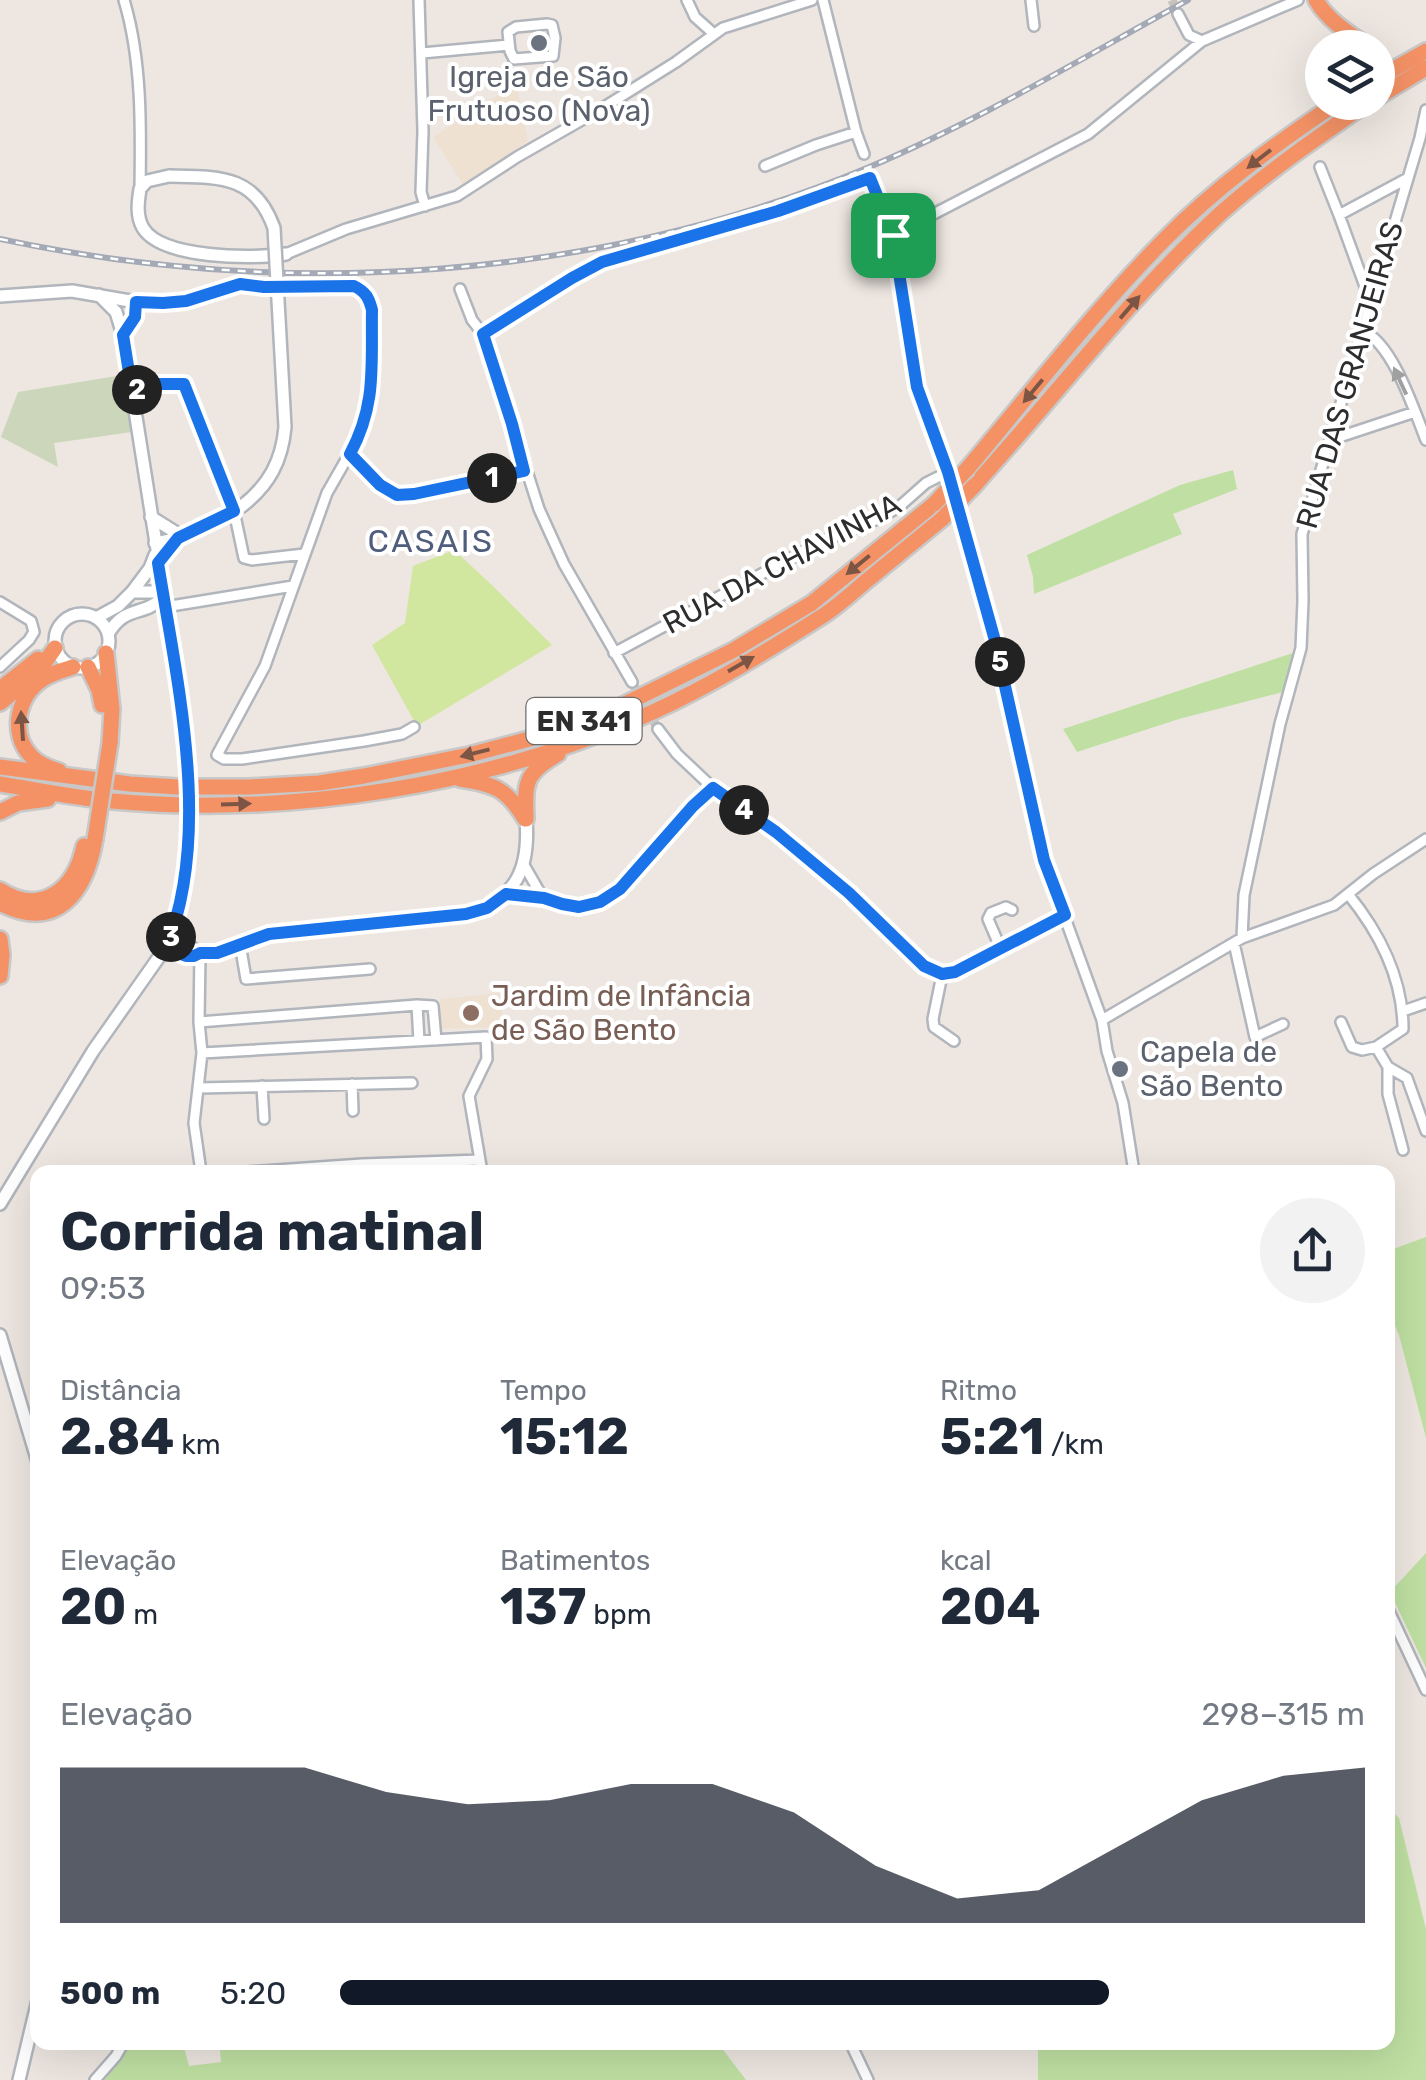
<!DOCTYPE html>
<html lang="pt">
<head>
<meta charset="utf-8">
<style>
  :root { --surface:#fff; --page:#f2f2f3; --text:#1f2937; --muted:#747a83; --accent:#111827 }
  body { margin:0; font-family:Rubik,sans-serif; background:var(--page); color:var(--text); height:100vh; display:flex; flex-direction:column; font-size:38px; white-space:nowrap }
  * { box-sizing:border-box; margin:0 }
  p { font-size:32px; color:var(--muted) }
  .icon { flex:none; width:55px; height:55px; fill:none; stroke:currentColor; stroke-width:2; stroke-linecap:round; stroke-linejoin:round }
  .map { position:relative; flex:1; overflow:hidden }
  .side { position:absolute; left:30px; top:1165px; width:1365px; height:885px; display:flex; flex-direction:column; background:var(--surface); border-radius:20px; box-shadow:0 10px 40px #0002 }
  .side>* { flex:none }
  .buttons { position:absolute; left:1305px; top:30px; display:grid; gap:20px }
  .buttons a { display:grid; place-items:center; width:90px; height:90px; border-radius:50%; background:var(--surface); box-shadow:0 10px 40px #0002; font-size:50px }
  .pin { position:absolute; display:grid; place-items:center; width:85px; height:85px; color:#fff; margin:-42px; border-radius:20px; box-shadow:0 5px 15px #0006 }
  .km { position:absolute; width:50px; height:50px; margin:-25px; border-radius:50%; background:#222; color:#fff; font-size:28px; line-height:50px; text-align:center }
  .round { display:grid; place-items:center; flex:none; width:105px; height:105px; border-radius:52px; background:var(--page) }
  .head { display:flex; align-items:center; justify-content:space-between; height:170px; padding:0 30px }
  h1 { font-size:55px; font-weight:700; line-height:75px }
  .stats { display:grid; grid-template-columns:repeat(3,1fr); gap:15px; height:170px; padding:10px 30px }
  .stats div { display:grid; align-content:center }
  .stats b { font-size:50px; font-weight:700 }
  .stats small { font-size:28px; font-weight:400 }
  .stats p { font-size:28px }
  .chart { height:280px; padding:20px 30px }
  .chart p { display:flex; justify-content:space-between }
  .chart svg { width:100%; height:180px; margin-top:10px; fill:var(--accent); opacity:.7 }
  ul { padding:0 30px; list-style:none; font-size:32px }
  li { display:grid; grid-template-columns:160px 120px 1fr; align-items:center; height:75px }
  li i { height:25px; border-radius:12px; background:var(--accent) }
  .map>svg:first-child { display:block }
</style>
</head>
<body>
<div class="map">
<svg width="1426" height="2080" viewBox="0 0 1426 2080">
  <rect width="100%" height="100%" fill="#eee7e1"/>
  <path fill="#eee1d2" d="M 516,84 L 528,141 L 463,185 L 433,137 Z
    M 501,993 L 502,1027 L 442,1029 L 440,999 Z"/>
  <path fill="#bfe0a2" d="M 1233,470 L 1237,489 L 1173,514 L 1182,534 L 1034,594 L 1033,577 L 1027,555 L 1180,485 Z
    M 1293,653 L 1283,692 L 1179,719 L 1077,752 L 1063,729 Z
    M 1426,1237 L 1426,1438 L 1399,1335 L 1388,1309 L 1388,1251 Z
    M 1426,1553 L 1426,1668 L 1390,1592 Z
    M 1388,1807 L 1399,1818 L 1426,1929 L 1426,2080 L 1038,2080 L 1038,2043 L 1388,2042 Z
    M 132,2042 L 183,2043 L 189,2066 L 221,2062 L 219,2042 L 718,2043 L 746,2080 L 105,2080 Z"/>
  <path fill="#cbd6ba" d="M 123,375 L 132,432 L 54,443 L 58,467 L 1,437 L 18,392 Z"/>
  <path fill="#d1e69f" d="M 454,550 L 494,587 L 552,645 L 417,726 L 372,645 L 405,623 L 413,566 Z"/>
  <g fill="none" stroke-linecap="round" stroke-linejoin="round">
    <path stroke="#c7c2bd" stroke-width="9" stroke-dasharray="9 4.5" stroke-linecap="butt" d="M 1172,0 L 1178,14
      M 632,682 L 658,729"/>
    <defs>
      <path id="street" d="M 124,0 C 142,60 141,127 140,189
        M 419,0 L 423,131 L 421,192 L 425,206
        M 687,0 L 695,17 L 714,34
        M 823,0 L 856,132 L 864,154
        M 1031,0 L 1034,26
        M 1178,14 L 1189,35 L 1202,41 L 1298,0
        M 547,24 L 552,25 L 555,38 L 553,56 L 514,59 L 510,51 L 508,32 L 516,27 Z
        M 422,53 L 509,45
        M 765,166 L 816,145 L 856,132
        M 1320,167 L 1339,215
        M 893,235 L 1088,134 L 1202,41
        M 286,254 L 346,229 L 457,196 L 517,157 L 601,109 L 676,62 L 723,28 L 812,0
        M 460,289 L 472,320 L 483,334 L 539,509 L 564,564 L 632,682
        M 1370,300 L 1339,215 L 1408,178
        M 136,302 L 163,303 L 186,301 L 240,284 L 264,287 L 354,286 C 366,292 369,298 372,310 L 371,391 L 363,430 L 327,493 L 265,666 L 217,755 L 224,759 L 242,759 L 364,741 L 402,734 L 414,727
        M 1363,331 C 1393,344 1414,410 1426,440
        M 483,334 L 572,277 L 602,262 L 778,211 L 870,177 L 893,235 L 917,387 L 948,472 L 995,637 L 1044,860 L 1102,1020 L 1107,1051 L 1123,1103 L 1134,1172
        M 132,391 L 152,384 L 184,383 L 234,511 L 244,558 L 252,560 L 304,554
        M 1330,440 L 1415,412
        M 351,454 L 380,485 L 397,495 L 413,494 L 525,471
        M 0,602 L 31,621 L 34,632 L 29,640 L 0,667
        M 165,607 L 293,586
        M 614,653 L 823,541 L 880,518 L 900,506 L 926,483 L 948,472
        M 658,729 L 677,754 L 713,788 L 775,832 L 849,893 L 924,966 L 942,975 L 955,972 L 1000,947 L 1065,915
        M 524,865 L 543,898
        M 506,894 L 543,898 L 579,907 L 600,902 L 619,889 L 693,806 L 713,788
        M 1348,894 C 1379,932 1403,979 1403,1029 L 1376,1047 L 1388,1067 L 1407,1078 L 1426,1131
        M 1242,938 L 1244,895 L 1280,724 L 1301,648 L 1303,601 L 1302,534 L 1420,138 L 1426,110
        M 1234,943 L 1255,1037 L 1283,1024
        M 240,944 L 246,979 L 370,969
        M 1000,947 L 988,919 L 991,913 L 1006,907 L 1012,910
        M 200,953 L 199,1022 L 202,1053 L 194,1123 L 201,1172 L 208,1172
        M 942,975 L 933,1019 L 934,1027 L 954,1041
        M 417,1005 L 419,1041
        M 1403,1011 L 1426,1003
        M 1102,1020 L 1242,938 L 1334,905 L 1373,874 L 1426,839
        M 199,1022 L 417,1005 L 433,1006 L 436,1040
        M 1341,1022 L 1352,1047 L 1362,1050 L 1376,1047
        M 202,1053 L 486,1037 L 487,1059 L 469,1096 L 482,1172
        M 1388,1067 L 1388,1094 L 1403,1150
        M 352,1084 L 353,1111
        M 262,1086 L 264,1119
        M 199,1088 L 412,1083
        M 246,1172 L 362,1164 L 480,1160
        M 1388,1609 L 1426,1690
        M 850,2042 L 868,2080
        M 95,2080 L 116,2056 L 124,2042"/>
      <path id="secondary" d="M 169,176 L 147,181 L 140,189 C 138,202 136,216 143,228 C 162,259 253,259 286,254
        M 99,295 L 116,312 L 123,335 L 178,682 L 187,759
        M 0,296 L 72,291 L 136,302 L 135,317 L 123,335
        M 151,517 L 175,532
        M 155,543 L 178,538 L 242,506
        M 132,592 L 150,568 L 155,555
        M55 641a27 27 0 1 1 54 0a27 27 0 1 1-54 0Z
        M 96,618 L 118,606 L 132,592 L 155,592 L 164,597
        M 108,634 C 126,604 141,618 164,597
        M 171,935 L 200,953
        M 166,947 L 187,956 L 194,956 L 200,953 L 217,953 L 269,934 L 466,914 C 516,899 530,870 526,819
        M 0,1204 L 93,1051 L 166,947 L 175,922 L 186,865 L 188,834
        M 0,1335 L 38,1462
        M 19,2080 L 38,2000"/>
      <path id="highway" d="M 1316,0 C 1328,21 1351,35 1371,48
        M 1378,78 L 1426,51
        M 1378,97 L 1426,68
        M 968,468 C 1032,392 1094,311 1164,240 C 1216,187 1277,143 1338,102
        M 974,486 C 1056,395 1131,296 1221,213 C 1267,172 1318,137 1369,102
        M 106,653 L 112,709 L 110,743
        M 88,667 L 99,690 L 102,705
        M 0,689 L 38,659
        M 0,703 L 38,672 L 55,648
        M 0,767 L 130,784 L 178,787 L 249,787 L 319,783 L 364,776 L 469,755 L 533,738 L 611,711 L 732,651 L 812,603 L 934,504
        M 59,771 C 49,768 38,764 31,756 C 9,733 18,695 43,679 C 52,673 63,670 73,667
        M 460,779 C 494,784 507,789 525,819
        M 0,784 C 37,790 75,798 112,801 C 291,817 489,786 653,712 C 712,685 769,650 824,615 C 839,605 852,593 865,582 C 891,561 916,540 942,519
        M 0,812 L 18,803 L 48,799
        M 526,819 C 525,782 524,774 558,754
        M 0,890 C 42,917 75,889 84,846
        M 0,903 C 58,933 86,891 95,839
        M 0,939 L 2,955 L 0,976"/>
    </defs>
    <use href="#street" stroke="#b1b5bc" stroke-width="14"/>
    <use href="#secondary" stroke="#b1b5bc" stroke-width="16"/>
    <use href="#highway" stroke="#c8c8c8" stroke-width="20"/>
    <use href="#street" stroke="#fff" stroke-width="9"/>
    <use href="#secondary" stroke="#fff" stroke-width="11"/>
    <use href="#highway" stroke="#f49266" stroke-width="15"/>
    <defs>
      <path id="rail" d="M 0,239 C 287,300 595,281 867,168 C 979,121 1082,58 1188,0"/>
    </defs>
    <use href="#rail" stroke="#a4a9b6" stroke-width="6"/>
    <use href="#rail" stroke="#fff" stroke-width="2.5" stroke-dasharray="8" stroke-linecap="butt"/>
    <defs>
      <path id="secondary-bridge" d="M 169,176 C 218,177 255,174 274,228 L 285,427 C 282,461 269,485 242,506
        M 187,759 L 189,803 L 188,834"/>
      <path id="highway-bridge" d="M 934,504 L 968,468
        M 942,519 L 974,486
        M 95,839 L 110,743"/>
    </defs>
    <use href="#secondary-bridge" stroke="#b1b5bc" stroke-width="16" stroke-linecap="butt"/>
    <use href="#highway-bridge" stroke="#c8c8c8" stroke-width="20" stroke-linecap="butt"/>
    <use href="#secondary-bridge" stroke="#fff" stroke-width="11"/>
    <use href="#highway-bridge" stroke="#f49266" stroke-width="15"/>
  </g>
  <defs><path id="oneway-solid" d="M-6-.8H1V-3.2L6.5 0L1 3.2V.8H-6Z" transform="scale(2.5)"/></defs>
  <g fill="#7d5544">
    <use href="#oneway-solid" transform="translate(1259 159) rotate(142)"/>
    <use href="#oneway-solid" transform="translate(1130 307) rotate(-49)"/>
    <use href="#oneway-solid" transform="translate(1033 391) rotate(130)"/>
    <use href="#oneway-solid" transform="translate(858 565) rotate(141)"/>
    <use href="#oneway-solid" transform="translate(741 664) rotate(-30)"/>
    <use href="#oneway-solid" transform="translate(22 726) rotate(-94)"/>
    <use href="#oneway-solid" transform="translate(475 753) rotate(166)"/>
    <use href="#oneway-solid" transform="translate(236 804) rotate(-2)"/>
  </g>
  <use fill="#a0a0a0" href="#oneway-solid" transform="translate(1400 381) rotate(-115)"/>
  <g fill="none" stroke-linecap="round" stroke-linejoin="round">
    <defs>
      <path id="route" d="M 870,178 L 893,235 L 917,387 L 948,472 L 994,637 L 1044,860 L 1065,915 L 955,972 L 942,974 L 924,966 L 849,893 L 776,832 L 713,788 L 693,806 L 620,889 L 600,902 L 579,907 L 562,904 L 544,898 L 506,894 L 487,908 L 466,914 L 269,934 L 217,953 L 200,953 L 194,956 L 186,956 L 166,948 C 213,833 177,682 158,563 L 178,538 L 234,511 L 184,384 L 152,384 L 132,391 L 123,335 L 135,317 L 136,302 L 163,303 L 186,301 L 240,284 L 264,287 L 354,286 C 366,292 369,298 372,310 C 371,365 377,404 350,454 L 380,485 L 397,495 L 414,494 L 524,471 L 512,424 L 483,334 L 572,278 L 602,262 L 778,211 Z"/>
    </defs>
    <use href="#route" stroke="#fff" stroke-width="20"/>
    <use href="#route" stroke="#1a73e8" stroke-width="12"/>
  </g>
  <g fill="#6b7280" stroke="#fff" stroke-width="4">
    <circle cx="539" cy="43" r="10"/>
    <circle cx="1120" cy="1069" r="10"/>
  </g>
  <circle fill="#8d6e63" stroke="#fff" stroke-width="4" cx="471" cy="1013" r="10"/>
  <g text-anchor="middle" stroke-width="8" stroke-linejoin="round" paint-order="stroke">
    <rect fill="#fff" stroke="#6c6c6c" stroke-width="2.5" x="526.5" y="698" width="115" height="46" rx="8"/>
    <g font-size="28" font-weight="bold" fill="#2d2d2d">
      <text x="584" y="731">EN 341</text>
    </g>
    <g font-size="30" fill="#5b616d" stroke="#fff">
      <text x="539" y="87">Igreja de São<tspan x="539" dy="34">Frutuoso (Nova)</tspan></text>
      <text x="1140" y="1062" text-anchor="start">Capela de<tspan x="1140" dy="34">São Bento</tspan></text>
    </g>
    <g font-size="30" fill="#2d2d2d" stroke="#fff">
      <text transform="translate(1350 375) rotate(-74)" y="10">RUA DAS GRANJEIRAS</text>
      <text transform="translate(782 564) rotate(-28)" y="10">RUA DA CHAVINHA</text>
    </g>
    <g font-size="30" fill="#785e54" stroke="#fff" text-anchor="start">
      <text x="491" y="1006">Jardim de Infância<tspan x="491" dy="34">de São Bento</tspan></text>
    </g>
    <g font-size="32" letter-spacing="2.5" fill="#505d7c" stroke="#fff">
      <text x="431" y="552">CASAIS</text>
    </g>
  </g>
</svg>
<div class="buttons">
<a><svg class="icon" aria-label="layers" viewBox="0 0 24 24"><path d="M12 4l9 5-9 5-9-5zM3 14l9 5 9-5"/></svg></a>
</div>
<div class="pin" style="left:893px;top:235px;background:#1e9e55"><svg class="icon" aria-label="arrive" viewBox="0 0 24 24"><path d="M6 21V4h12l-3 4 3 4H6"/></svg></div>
<b class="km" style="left:492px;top:478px">1</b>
<b class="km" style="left:137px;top:390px">2</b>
<b class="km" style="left:171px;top:937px">3</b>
<b class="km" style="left:744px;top:810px">4</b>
<b class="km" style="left:1000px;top:662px">5</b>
<section class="side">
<div class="head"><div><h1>Corrida matinal</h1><p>09:53</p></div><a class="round"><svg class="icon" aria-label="share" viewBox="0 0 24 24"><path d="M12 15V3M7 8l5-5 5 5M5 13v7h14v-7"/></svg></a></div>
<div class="stats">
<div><p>Distância</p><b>2.84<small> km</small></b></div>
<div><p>Tempo</p><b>15:12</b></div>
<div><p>Ritmo</p><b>5:21<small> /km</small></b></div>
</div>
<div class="stats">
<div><p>Elevação</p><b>20<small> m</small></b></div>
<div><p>Batimentos</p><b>137<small> bpm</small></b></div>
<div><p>kcal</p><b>204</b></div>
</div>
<div class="chart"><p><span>Elevação</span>298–315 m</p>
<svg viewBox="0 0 160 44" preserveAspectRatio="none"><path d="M0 44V6L10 6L20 6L30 6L40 12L50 15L60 14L70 10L80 10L90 17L100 30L110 38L120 36L130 25L140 14L150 8L160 6V44z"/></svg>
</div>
<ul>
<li><b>500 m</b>5:20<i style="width:75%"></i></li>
</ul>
</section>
</div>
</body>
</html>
